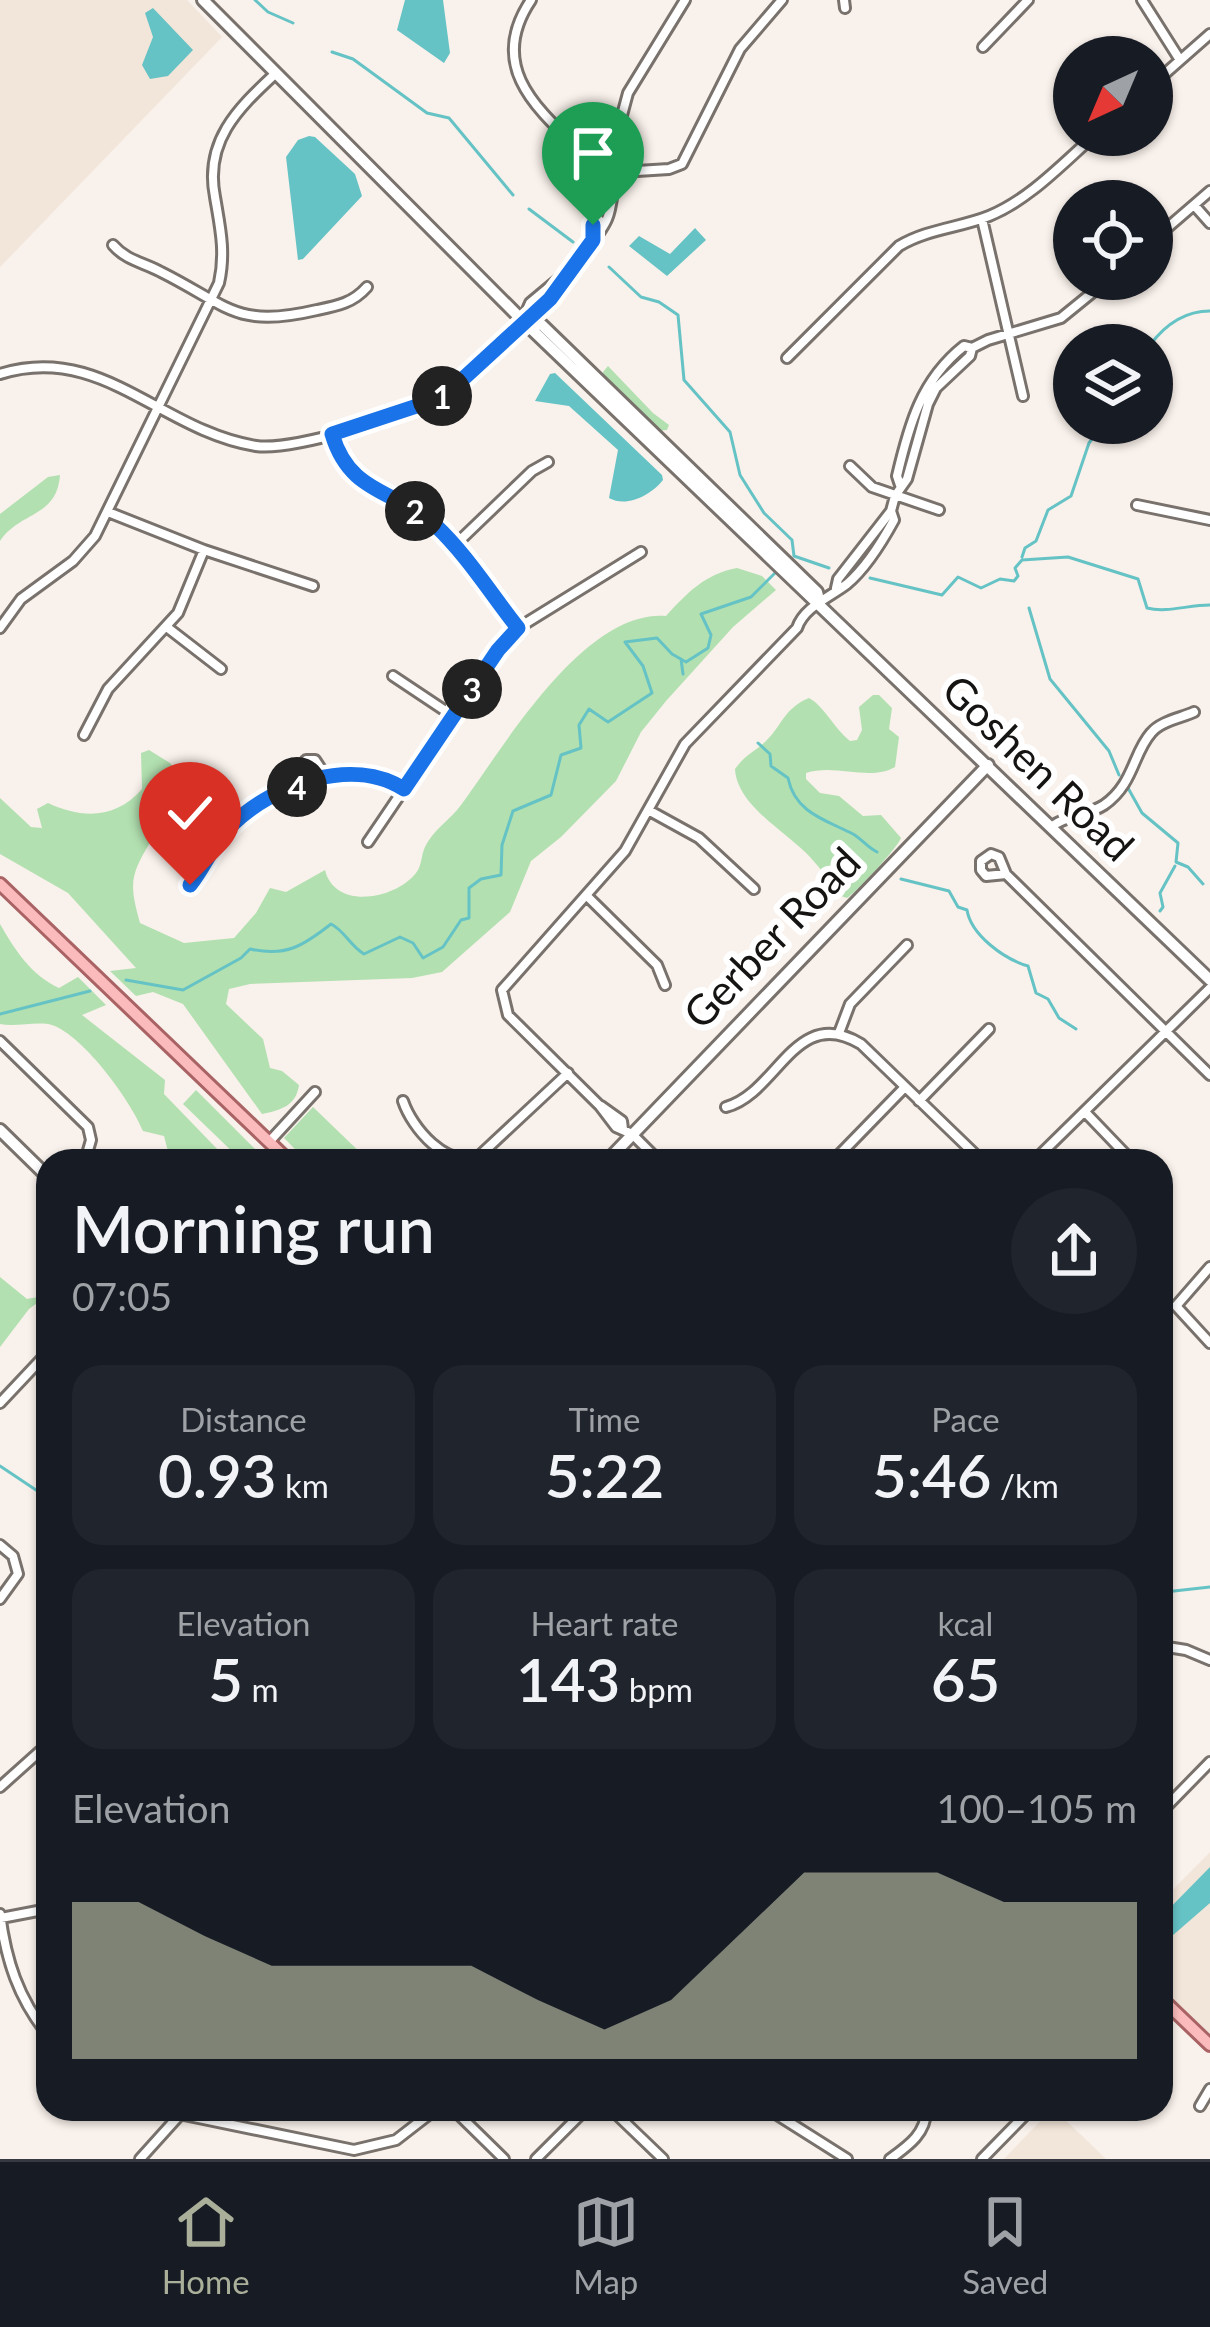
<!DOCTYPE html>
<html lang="en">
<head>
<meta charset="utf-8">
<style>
  :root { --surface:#171b24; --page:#20242c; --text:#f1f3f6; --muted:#9ea1a6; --line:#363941; --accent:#aaaf9a }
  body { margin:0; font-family:Lato,sans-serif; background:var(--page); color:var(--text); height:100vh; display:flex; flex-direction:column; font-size:45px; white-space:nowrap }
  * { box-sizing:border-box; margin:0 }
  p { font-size:39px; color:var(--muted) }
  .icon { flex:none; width:66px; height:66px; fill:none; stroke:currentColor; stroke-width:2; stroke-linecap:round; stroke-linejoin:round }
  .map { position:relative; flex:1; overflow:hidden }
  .drawer { position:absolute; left:36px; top:1149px; width:1137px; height:972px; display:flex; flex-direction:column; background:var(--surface); border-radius:36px; box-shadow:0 3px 9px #0004 }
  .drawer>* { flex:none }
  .needle { width:78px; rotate:224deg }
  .buttons { position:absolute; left:1053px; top:36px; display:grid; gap:24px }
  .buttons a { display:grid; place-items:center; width:120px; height:120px; border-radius:50%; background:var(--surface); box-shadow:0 3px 9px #0004; font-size:60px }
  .pin { position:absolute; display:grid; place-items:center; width:102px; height:102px; color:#fff; margin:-123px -51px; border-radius:50% 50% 50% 0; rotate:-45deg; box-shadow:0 0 12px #0007 }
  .pin .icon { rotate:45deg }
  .km { position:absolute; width:60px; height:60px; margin:-30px; border-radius:50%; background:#222; color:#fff; font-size:33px; line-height:60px; text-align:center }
  .round { display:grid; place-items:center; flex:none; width:126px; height:126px; border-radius:63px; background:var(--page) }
  .headline { display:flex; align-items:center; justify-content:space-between; height:204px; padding:0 36px }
  h1 { font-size:66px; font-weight:600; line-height:90px }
  .metrics { display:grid; grid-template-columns:repeat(3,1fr); gap:18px; height:204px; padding:12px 36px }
  .metrics div { display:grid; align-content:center; border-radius:30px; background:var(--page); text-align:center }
  .metrics b { font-size:60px; font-weight:600 }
  .metrics small { font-size:33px; font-weight:400 }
  .metrics p { font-size:33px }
  .chart { height:336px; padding:24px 36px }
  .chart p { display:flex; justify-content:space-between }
  .chart svg { width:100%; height:216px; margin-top:12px; fill:var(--accent); opacity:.7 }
  .tab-bar { display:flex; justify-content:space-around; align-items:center; height:168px; border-top:3px solid var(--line); background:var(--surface); font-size:33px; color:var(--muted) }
  .tab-bar a { display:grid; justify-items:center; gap:6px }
  .tab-bar .current { color:var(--accent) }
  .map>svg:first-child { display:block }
</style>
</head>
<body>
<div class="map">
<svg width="1210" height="2159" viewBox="0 0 1210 2159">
  <rect width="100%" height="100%" fill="#f9f1eb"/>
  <path fill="#f2e5d9" d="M 0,0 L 187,0 L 222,37 L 0,267 Z
    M 1210,1852 L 1210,2036 L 1161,1989 L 1161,1902 Z
    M 1052,2109 L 1054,2109 L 1106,2159 L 1004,2159 Z"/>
  <path fill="#b2e0b0" d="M 608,366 L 653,413 L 669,425 L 667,430 L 657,431 L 604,379 L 603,372 Z
    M 60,475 C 57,518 20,511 0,541 L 0,514 L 48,477 Z
    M 737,568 L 762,576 L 776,590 L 733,627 L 666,701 L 641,732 L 616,781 L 561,837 L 531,861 L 510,912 L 442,972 L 412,978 L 250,984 L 229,989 L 226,1004 L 263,1039 L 270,1068 L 282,1071 L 299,1085 C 296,1106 281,1110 262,1114 L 183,1004 L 153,992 L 136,996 L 110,971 L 136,968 L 68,893 L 0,854 L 0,798 L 31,827 L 42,828 L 37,809 L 48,803 C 82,819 116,819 142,789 L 141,753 L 149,750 L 170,763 L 187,784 L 184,795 C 160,812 165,819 151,841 C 130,875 129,884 140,923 L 184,943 L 234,938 L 256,913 L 270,888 L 286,892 L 325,870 C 335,911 396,899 416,873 C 422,866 421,855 425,847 C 432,831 451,819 461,805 C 504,747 584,609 666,616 C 687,593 705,574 737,568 Z
    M 873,695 L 879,695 L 892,708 L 889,729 L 899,737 L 895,767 C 869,782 836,763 806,773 L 806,779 L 820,793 L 839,796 L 863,816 L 881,815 L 901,838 C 898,847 857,892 847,898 L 841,896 C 831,883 821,869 810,857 C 787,832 737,806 735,769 C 746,754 754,752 765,742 C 783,725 783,709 809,698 C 824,706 833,727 850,741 L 857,740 L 862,730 L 859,707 Z
    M 0,924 C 15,950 31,975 59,988 L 78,977 L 106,1005 L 82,1015 L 165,1080 L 164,1094 L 221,1153 L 221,1161 L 166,1161 L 169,1155 L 164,1136 L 143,1131 C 131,1101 80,1030 48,1024 C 32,1022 15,1027 0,1024 Z
    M 196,1090 L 267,1161 L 242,1161 L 183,1104 Z
    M 313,1107 L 369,1161 L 307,1161 L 284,1138 Z
    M 0,1277 L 27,1299 L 48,1295 L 29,1309 L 0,1347 Z"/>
  <path fill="#65c3c5" d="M 405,0 L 443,0 L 450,53 L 444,63 L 397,30 Z
    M 153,8 L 193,50 L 168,76 L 150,79 L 142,65 L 153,37 L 145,13 Z
    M 309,136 L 315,137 L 355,174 L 362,196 L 303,259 L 298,260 L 286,157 L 298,140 Z
    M 695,228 L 706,240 L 667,276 L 629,246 L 639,236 L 670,254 Z
    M 555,373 L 662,475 L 663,480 C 651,495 627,508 609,498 L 618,450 L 569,406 L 535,401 L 550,374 Z
    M 1210,1867 L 1210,1903 L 1172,1936 L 1161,1925 L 1161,1917 Z"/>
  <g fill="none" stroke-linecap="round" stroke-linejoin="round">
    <path stroke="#65c3c5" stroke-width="3" d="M 255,0 L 268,12 L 293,23
      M 332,52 L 353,59 L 427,113 L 449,118 L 513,195
      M 529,209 L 573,242
      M 609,267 L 641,297 L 659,302 L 678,315 L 684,380 L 730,432 L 740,475 L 764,513 L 792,540 L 794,556 L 829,568
      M 1150,345 C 1165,325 1184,311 1210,311
      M 1022,557 L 1025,548 L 1036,541 L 1048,510 L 1071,496 L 1089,443 L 1104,423
      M 870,578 L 942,595 L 958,577 L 981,588 L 1000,579 L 1014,581 L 1018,576 L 1015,568 L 1022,560 L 1068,557 L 1138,579 L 1147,608 C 1167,613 1188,605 1210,605
      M 1029,608 L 1050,679 L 1109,751 L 1119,775
      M 681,659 L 683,674
      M 758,743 L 770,754 L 771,766 L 788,778 C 795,813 826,820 853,834 C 863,840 867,847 877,852
      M 1128,788 L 1142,813 L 1178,843 L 1176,862 L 1188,867 L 1203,884
      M 901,879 L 949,891 L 958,907 L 967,910 C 971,935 1004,959 1028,966 L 1036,993 L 1048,999 L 1059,1018 L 1076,1029
      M 1160,911 L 1163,907 L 1160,893 L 1175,866
      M 126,980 L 183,990 L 241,958 L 250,949 C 286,957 303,946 331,924 C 345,931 350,946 364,954 L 400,937 L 413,943 L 423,958 L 443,947 L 461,920 L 469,918 L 469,888 L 481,879 L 501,875 L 502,845 L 513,811 L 551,795 L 561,755 L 581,748 L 579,725 L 589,709 L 608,722 L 652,693 L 643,666 L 625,642 L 657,638 L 672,654 L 686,662 L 708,648 L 711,635 L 701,614 L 751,597 L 775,573
      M 0,1014 L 90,991
      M 0,1466 L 48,1498
      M 1165,1592 L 1210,1587"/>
    <defs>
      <path id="street" d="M 531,0 C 482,73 548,117 594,164
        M 844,0 L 845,8
        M 1142,0 L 1180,60
        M 983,47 L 1028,0
        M 1152,85 L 1210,34
        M593 170a14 14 0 1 1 28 0a14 14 0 1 1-28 0Z
        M 611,156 L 628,93 L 685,0
        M 621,172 L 669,169 L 682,164 L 740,49 L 782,0
        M 1194,205 L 1210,223
        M 982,219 L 1023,396
        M 593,240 L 601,183
        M 1152,241 L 1210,191
        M 113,245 C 127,261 143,262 161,272 C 229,306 236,329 317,310 C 337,306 353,303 367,287
        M 523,319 L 530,303 L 560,278
        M 787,358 L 899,246 C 927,229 959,228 989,216 C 1030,199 1062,164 1095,135
        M 0,374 C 101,342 161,431 256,446 C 292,451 408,416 441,397 C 464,384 482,360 501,342 C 513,330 525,323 536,314 C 548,305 602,232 607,219 C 612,208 612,194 614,183
        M 333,434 C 351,495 395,489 434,525 C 466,555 491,594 518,628
        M 850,466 L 872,487 L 939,510
        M 900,485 L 897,476 C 909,425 921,380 964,346 L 972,348 L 988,340 L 1061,318 L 1109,279
        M 1137,505 L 1210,520
        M 108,512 L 204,550 L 313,586
        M 454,546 L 532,471 L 548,462
        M 836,588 L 838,579 L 891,511
        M 0,628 L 21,599 L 73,561 L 95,536 L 219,283 C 226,252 220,227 215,197 C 204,142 237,109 275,74
        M 168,628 L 221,669
        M 393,676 L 453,716
        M 84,735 L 108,689 L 178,613 L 204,550
        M 302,785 L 298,770 L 306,760 L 315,760 L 325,775
        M 650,811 L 699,838 L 754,889
        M 1051,827 C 1068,814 1087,816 1104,805 C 1134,784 1133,753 1151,733 C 1161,721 1181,718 1194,712
        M 368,842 L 498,650 L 518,628 L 641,552
        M 1006,874 L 986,876 L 981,870 L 981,861 L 991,854 L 999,857 L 1006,874 L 1210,1075
        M 190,885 C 204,868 211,847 226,830 C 266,785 350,755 404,789
        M 588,897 L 657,965 L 665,985
        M 839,1033 L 850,1004 L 907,945
        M 0,1041 L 88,1127 L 91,1140 L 85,1161
        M 403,1101 C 412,1128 446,1168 478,1157 L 568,1073
        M 919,1101 L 989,1029
        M 601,1106 L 622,1121 L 623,1129
        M 726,1107 C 778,1093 795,1004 861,1044 L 982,1161
        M 1086,1113 L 1132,1161
        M 269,1142 L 315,1092
        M 659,1161 L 632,1134 L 616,1127 L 600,1106 L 508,1015 L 502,990 L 625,851 L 685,744 L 797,628 C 804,607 830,597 847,584 C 866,568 882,542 894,520 L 891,511 L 895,496 L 907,479 L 928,404 L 936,388 L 970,356 L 972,348
        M 833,1161 L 905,1087
        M 1034,1161 L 1210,988
        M 1210,1267 L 1176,1306 L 1210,1343
        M 0,1403 L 48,1352
        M 0,1545 L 13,1556 L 18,1574 L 0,1599
        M 1161,1646 L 1186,1650 L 1210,1660
        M 0,1787 L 48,1744
        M 1165,1808 L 1210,1762
        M 0,1914 C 6,1960 18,1998 48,2035
        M 1,1918 L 48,1909
        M 1200,2106 L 1210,2089
        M 155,2109 L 354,2150 L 396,2140 L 436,2109
        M 453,2109 L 504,2159
        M 611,2109 L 663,2159
        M 768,2109 L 847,2159
        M 140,2159 L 185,2109
        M 536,2159 L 586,2109
        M 890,2159 C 908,2146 927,2133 926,2109
        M 982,2159 L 1031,2109"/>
      <path id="secondary" d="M 203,0 L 523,321 L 1210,980
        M 527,322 L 542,325 L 817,592 L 820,603
        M 0,1130 L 48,1177
        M 607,1161 L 988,765"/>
      <path id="primary" d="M 0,884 L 289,1161
        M 1161,1998 L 1210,2045"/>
    </defs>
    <use href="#street" stroke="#78716c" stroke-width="14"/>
    <use href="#secondary" stroke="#78716c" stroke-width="16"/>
    <use href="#primary" stroke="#a96364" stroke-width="16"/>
    <use href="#street" stroke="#fff" stroke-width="8"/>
    <use href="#secondary" stroke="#fff" stroke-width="10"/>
    <use href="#primary" stroke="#fbbbbc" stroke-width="10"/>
  </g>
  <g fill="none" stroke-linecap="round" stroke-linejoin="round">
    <defs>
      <path id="route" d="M 190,885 C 206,865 214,841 233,824 C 274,784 353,756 404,789 L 498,650 L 518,628 C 491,594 467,555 435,525 C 395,489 350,495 332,434 L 432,401 L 452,389 L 550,299 L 593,240 L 593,225"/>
    </defs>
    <use href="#route" stroke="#fff" stroke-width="24"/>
    <use href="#route" stroke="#1a73e8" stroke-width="15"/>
  </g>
  <g text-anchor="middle" stroke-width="12" stroke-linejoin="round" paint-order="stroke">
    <g font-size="42" fill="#161412" stroke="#fff">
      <text transform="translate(1038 768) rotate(44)" y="15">Goshen Road</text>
      <text transform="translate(772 938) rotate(-46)" y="15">Gerber Road</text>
    </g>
  </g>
</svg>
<div class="buttons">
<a><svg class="needle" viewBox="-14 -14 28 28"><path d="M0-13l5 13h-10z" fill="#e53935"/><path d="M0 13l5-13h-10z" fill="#9ea1a6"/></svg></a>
<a><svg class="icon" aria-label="locate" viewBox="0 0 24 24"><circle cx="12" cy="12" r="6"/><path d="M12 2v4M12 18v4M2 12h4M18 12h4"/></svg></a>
<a><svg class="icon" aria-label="layers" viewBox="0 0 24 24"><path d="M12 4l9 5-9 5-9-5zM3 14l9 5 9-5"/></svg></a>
</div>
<div class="pin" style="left:593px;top:225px;background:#1e9e55"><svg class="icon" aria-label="arrive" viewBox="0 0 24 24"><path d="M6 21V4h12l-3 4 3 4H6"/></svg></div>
<div class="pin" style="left:190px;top:885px;background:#d93025"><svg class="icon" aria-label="check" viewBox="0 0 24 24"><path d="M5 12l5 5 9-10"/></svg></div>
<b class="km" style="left:442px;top:396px">1</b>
<b class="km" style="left:415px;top:511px">2</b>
<b class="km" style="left:472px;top:689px">3</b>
<b class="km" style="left:297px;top:787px">4</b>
<section class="drawer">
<div class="headline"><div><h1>Morning run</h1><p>07:05</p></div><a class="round"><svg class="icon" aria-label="share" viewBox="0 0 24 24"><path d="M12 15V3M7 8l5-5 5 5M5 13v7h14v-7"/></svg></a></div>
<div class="metrics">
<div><p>Distance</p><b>0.93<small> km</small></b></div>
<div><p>Time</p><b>5:22</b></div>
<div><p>Pace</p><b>5:46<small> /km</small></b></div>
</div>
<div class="metrics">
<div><p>Elevation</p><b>5<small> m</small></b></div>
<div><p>Heart rate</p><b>143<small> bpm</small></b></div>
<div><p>kcal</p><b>65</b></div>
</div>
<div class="chart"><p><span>Elevation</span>100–105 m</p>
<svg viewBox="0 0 160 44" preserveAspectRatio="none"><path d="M0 44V12L10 12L20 19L30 25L40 25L50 25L60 25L70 32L80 38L90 32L100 19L110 6L120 6L130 6L140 12L150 12L160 12V44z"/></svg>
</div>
</section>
</div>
<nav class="tab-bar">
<a class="current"><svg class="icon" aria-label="home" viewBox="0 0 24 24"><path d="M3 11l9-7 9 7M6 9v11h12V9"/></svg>Home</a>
<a><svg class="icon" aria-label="map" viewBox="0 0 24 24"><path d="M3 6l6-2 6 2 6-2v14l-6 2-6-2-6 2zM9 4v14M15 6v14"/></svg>Map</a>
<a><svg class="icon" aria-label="saved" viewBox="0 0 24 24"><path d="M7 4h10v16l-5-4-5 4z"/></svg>Saved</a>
</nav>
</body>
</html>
